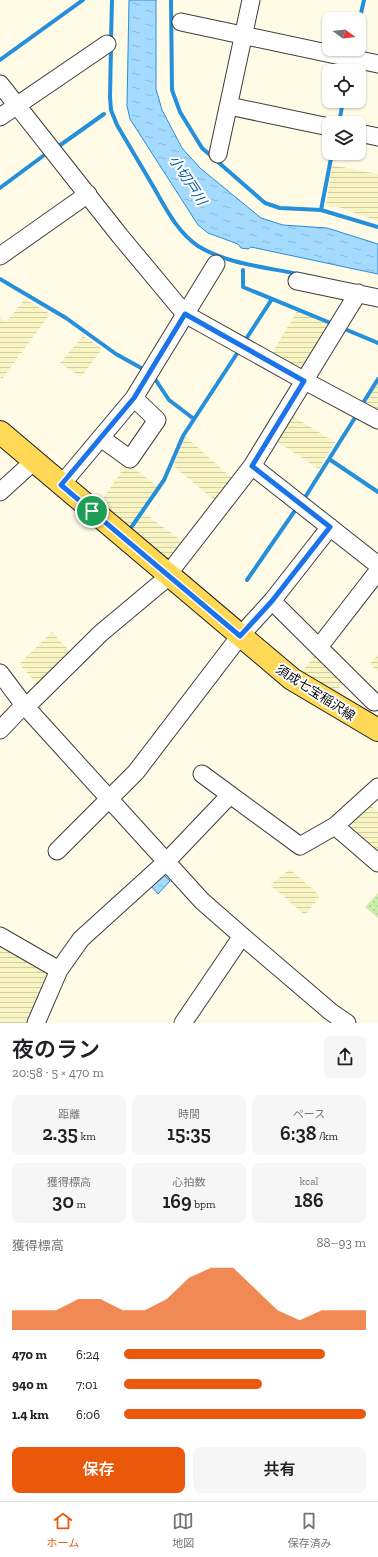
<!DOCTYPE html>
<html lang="ja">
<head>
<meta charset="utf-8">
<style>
  :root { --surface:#fff; --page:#f6f6f6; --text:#202124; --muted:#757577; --line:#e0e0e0; --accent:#ea580c }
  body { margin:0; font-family:"Zilla Slab","Noto Sans JP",serif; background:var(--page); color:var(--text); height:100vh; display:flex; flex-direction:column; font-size:15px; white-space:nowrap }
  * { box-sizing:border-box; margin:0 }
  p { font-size:13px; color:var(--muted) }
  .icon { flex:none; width:22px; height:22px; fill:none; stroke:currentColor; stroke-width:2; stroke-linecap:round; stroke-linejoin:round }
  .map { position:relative; height:1023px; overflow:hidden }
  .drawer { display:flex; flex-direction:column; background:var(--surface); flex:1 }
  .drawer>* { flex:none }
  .needle { width:26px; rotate:105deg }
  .tools { position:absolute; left:322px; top:12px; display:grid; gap:8px }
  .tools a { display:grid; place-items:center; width:44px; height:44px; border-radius:8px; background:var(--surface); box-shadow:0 1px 3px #0004; font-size:20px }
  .pin { position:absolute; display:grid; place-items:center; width:34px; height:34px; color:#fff; margin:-17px; border:2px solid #fff; border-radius:50%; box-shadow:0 1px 4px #0007 }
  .round { display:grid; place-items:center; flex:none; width:42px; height:42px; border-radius:8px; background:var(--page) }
  .headline { display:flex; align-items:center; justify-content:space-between; height:68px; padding:0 12px }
  h1 { font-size:22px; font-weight:600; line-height:30px }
  .figures { display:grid; grid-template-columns:repeat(3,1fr); gap:6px; height:68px; padding:4px 12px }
  .figures div { display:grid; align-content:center; border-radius:8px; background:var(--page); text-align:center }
  .figures b { font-size:20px; font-weight:600 }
  .figures small { font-size:11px; font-weight:400 }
  .figures p { font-size:11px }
  .chart { height:112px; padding:8px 12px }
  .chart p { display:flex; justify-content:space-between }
  .chart svg { width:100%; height:72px; margin-top:4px; fill:var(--accent); opacity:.7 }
  .primary-button { display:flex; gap:8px; margin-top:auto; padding:8px 12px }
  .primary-button a { flex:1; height:46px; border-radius:8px; background:var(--accent); color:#fff; font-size:16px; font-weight:600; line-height:46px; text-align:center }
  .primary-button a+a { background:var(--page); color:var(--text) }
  ul { padding:0 12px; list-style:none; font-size:13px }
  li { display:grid; grid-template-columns:64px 48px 1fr; align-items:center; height:30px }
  li i { height:10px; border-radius:5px; background:var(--accent) }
  .dock { display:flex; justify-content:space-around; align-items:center; height:56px; border-top:1px solid var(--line); background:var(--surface); font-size:11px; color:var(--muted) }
  .dock a { display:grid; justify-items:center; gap:2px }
  .dock .active { color:var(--accent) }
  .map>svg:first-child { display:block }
</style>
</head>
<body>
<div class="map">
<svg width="378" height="1023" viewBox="0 0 378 1023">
  <defs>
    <pattern id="farmland-rules" width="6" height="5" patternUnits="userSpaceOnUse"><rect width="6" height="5" fill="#f8f4c3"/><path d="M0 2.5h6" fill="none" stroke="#d3d0a6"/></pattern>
    <pattern id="park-dots" width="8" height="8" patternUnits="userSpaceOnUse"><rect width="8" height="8" fill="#cdedac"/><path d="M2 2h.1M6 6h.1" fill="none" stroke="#afca93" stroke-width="1.8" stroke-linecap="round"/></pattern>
    <pattern id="water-ripples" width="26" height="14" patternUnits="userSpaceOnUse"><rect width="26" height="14" fill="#a4dafd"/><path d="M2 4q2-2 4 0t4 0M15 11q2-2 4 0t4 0" fill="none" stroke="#8cbad8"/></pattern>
  </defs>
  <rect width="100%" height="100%" fill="#fffbe6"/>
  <path fill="url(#farmland-rules)" d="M 332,165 L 378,174 L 378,221 L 338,207 L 326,206 Z
    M 25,299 L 50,314 L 2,379 L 0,377 L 0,317 L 6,322 Z
    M 297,311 L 333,326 L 300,374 L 270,357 Z
    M 83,336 L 102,349 L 81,377 L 60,363 Z
    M 378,383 L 378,414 L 364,406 Z
    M 289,414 L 335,442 L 319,469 L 273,439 Z
    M 185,436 L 235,481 L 217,502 L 173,466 Z
    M 127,463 L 160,488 L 144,513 L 185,543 L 170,563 L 99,505 Z
    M 52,632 L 74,656 L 41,688 L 19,664 Z
    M 319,651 L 347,678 L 332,696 L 298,676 Z
    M 378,655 L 378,671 L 370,664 Z
    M 367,802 L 378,812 L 378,860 L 342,823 Z
    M 290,869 L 320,896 L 305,915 L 270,885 Z
    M 0,940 L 50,969 L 32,1023 L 0,1023 Z"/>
  <path fill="url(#park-dots)" d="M 378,893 L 378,918 L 365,907 Z"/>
  <path fill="url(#water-ripples)" stroke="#248fdb" d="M 129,0 L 156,0 L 156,89 L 162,110 L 182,148 L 200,168 L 261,218 L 283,225 L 327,228 L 378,244 L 378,274 L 251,247 L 248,249 L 241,248 L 238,244 L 208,233 L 198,225 L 130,119 L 127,106 Z
    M 163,874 L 170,881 L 158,894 L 151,886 Z"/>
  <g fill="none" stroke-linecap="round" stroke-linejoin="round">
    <path stroke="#248fdb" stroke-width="4" d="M 171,0 L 172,90 L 180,112 L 202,148 L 265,203 L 280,208 L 321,210 L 378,227
      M 359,22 L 364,0
      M 111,40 L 112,0
      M 111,47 L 110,97 L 111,110 L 117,125 C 129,145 141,166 153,186 C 165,207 177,232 198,246 C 227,264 265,267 298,274
      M 0,60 L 83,0
      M 350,71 L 351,65
      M 339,123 L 343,101
      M 59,146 L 104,114
      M 0,188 L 47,153
      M 321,210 L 332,153
      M 243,270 L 243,287 L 333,324
      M 0,279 L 66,318 L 116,354 L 143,369
      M 347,330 L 378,343
      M 246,339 L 272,299
      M 153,376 L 169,400 L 194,419
      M 363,403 L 378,379
      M 329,459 L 378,492
      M 304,499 L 356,416
      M 128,532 L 164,480 L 183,436 L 238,352
      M 247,580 L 296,509"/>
    <defs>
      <path id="minor" d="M 181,22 L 378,64
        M 0,84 L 120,236 L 185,314 L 305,381 L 378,420
        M 229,106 L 329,127
        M 0,117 L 107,44
        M 359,133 L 378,137
        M 218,154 L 251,0
        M 0,256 L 88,194
        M 297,281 L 378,298
        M 101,438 L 130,459 L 157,420 L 134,398
        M 252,466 L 378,565
        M 61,485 L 134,398 L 216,264
        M 0,492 L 33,462
        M 272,601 L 374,702
        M 319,647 L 378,571
        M 0,673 L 24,705 L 202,901 L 242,936 L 331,1012 L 347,1023
        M 26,707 L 101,633 L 162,582 L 252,466 L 358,293
        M 0,730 L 24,705
        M 202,774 L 300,846 L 335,826 L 378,787
        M 335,826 L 378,863
        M 57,851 L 136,772 L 240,636 L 272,601 L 330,527
        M 0,936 L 59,970
        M 36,1023 L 59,970 L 81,939 L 167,861 L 230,795
        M 183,1023 L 242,936"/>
      <path id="major" d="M 0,432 L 292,679 L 378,730"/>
    </defs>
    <use href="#minor" stroke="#3d3d3d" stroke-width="19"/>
    <use href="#major" stroke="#1b1b1b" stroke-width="24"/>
    <use href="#minor" stroke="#fff" stroke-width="17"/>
    <use href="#major" stroke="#ffd956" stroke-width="22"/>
  </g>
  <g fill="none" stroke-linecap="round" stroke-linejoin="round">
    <defs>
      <path id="route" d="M 185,314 L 304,381 L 252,466 L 330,527 L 272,601 L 240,636 L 61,485 L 134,398 Z"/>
    </defs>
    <use href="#route" stroke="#fff" stroke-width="8"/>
    <use href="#route" stroke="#1a73e8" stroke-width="5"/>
  </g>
  <g text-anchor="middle" stroke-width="4" stroke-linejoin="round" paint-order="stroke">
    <g font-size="13" fill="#0a0a0a" stroke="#fff">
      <text transform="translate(316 692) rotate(33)" y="5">須成七宝稲沢線</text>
    </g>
    <g font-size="14" font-style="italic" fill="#085ea6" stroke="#fff">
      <text transform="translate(188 180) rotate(57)" y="5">小切戸川</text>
    </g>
  </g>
</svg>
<div class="tools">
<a><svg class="needle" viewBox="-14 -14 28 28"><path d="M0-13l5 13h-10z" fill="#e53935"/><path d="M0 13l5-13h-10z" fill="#757577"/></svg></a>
<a><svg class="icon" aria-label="locate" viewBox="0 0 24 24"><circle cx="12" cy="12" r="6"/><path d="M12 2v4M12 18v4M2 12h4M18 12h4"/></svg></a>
<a><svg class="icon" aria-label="layers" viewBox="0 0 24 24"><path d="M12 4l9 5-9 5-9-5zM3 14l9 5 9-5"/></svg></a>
</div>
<div class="pin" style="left:92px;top:511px;background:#1e9e55"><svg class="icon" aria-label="arrive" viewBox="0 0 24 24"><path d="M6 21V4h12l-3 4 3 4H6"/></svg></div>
</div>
<section class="drawer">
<div class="headline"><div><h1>夜のラン</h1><p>20:58 · 5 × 470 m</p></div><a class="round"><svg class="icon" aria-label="share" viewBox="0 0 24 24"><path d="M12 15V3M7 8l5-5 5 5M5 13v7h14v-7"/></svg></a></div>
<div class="figures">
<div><p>距離</p><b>2.35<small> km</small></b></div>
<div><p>時間</p><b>15:35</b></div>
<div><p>ペース</p><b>6:38<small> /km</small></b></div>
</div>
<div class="figures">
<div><p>獲得標高</p><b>30<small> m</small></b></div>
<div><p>心拍数</p><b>169<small> bpm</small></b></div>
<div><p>kcal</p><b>186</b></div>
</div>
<div class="chart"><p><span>獲得標高</span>88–93 m</p>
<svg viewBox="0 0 160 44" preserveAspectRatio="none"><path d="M0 44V32L10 32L20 32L30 25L40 25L50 32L60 32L70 25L80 12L90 6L100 6L110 19L120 32L130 38L140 32L150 32L160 32V44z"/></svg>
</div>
<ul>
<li><b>470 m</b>6:24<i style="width:83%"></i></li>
<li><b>940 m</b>7:01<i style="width:57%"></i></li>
<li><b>1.4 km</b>6:06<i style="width:100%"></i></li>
</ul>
<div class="primary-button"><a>保存</a><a>共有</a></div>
</section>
<nav class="dock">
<a class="active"><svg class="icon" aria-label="home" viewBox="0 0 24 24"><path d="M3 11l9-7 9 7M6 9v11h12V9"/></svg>ホーム</a>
<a><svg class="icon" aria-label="map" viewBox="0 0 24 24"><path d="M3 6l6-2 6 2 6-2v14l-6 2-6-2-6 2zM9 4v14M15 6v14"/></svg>地図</a>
<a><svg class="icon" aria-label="saved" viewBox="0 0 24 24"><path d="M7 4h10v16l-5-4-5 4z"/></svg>保存済み</a>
</nav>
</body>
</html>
